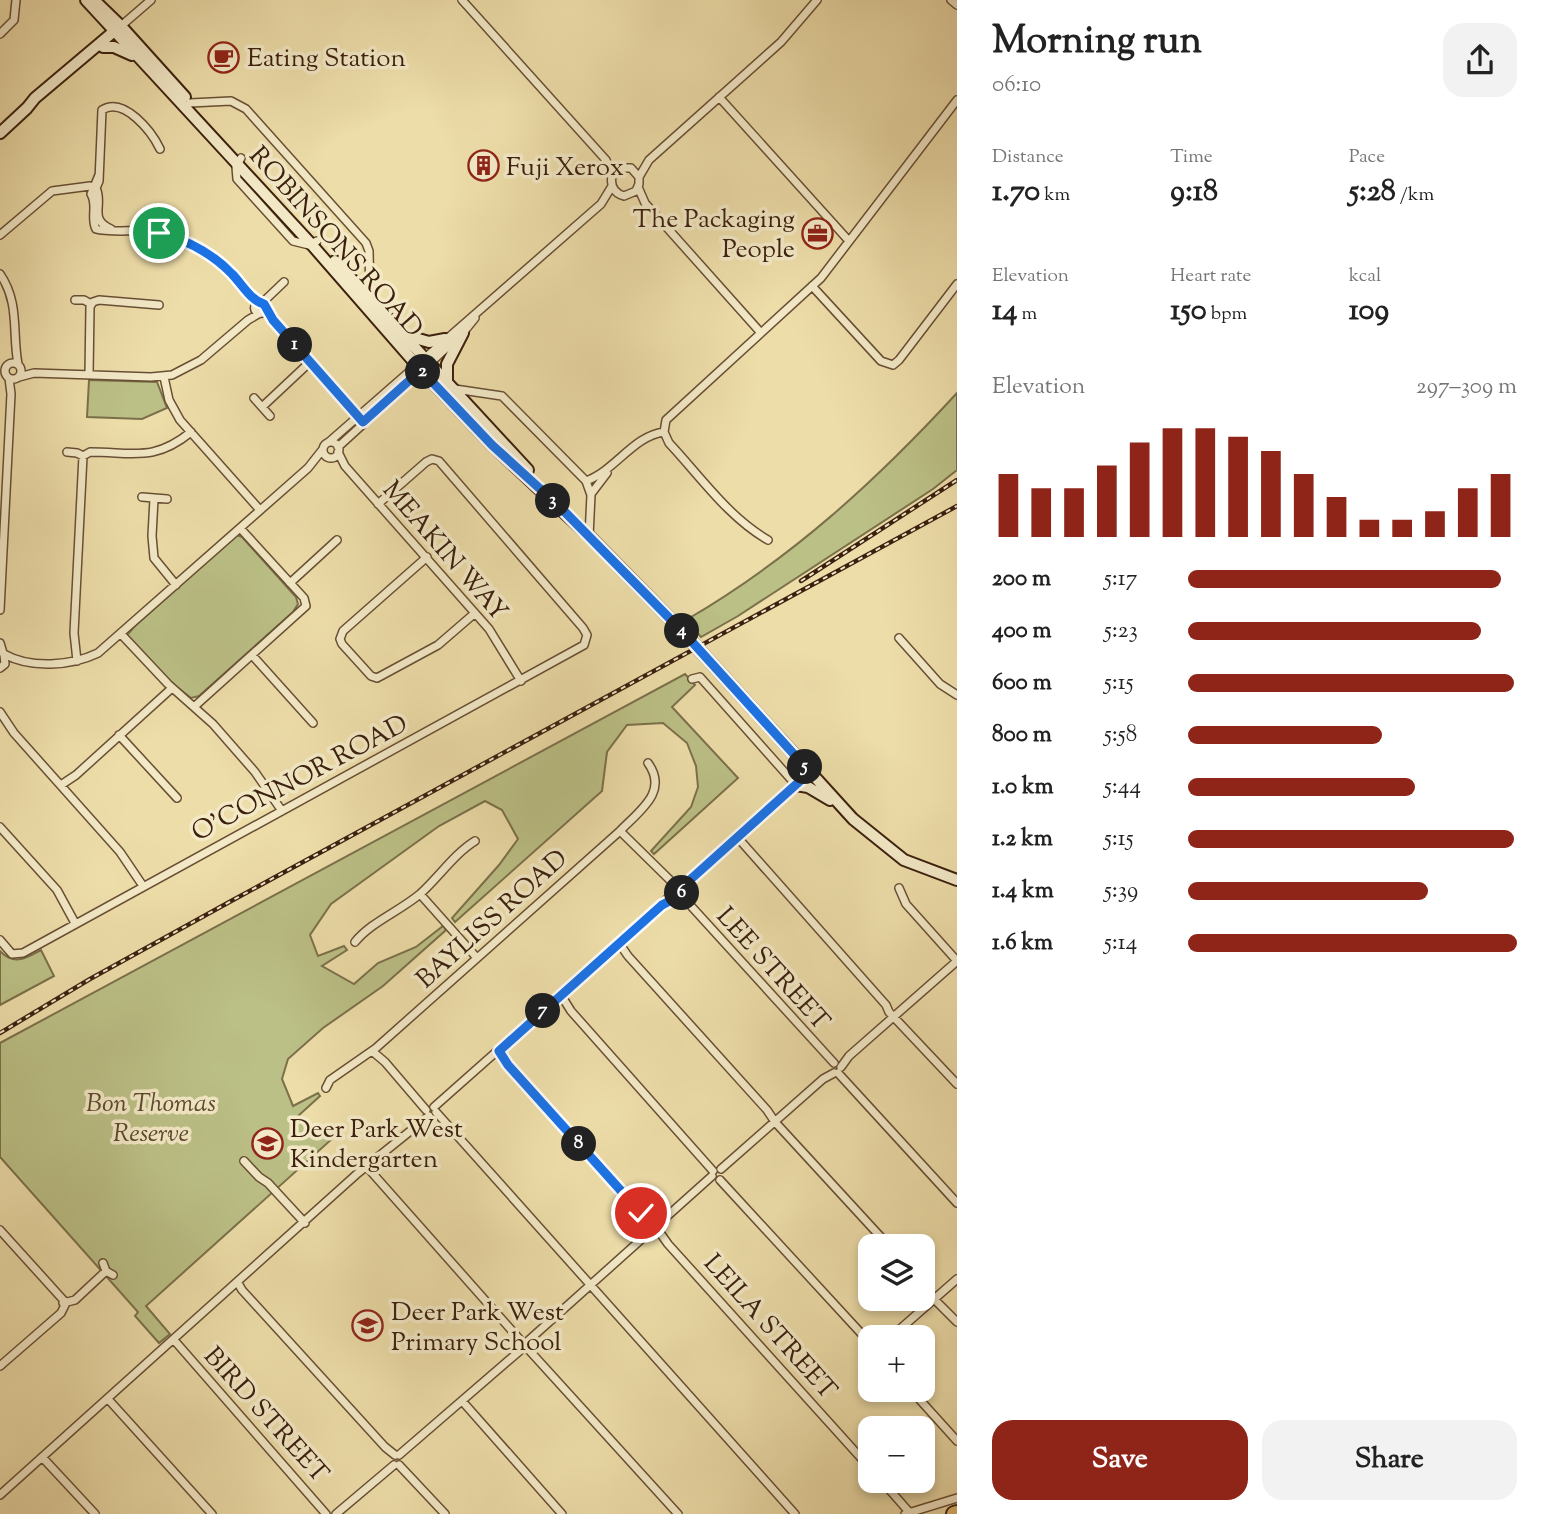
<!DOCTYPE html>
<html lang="en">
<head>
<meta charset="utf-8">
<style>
  :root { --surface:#fff; --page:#f2f2f2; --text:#222; --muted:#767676; --accent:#8f2418 }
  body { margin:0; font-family:"Sorts Mill Goudy",serif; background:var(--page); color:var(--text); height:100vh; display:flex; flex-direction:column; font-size:26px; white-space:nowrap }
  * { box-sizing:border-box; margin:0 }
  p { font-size:23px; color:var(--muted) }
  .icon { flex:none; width:38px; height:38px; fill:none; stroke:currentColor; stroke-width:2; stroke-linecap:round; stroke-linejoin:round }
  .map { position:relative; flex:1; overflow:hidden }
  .panel { display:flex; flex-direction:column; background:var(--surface); width:595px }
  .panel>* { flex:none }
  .controls { position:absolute; left:858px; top:1234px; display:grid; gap:14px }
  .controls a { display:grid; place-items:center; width:77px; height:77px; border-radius:14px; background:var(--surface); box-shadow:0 4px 10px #0003; font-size:35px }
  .pin { position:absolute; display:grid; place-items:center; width:60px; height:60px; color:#fff; margin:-30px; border:4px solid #fff; border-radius:50%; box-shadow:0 2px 7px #0007 }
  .km { position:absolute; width:35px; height:35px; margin:-18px; border-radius:50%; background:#222; color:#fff; font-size:19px; line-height:35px; text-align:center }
  .round { display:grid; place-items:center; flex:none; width:74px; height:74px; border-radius:21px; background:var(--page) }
  .summary { display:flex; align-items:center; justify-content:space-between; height:119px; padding:0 35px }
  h1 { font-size:38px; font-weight:700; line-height:52px }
  .figures { display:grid; grid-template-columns:repeat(3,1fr); gap:10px; height:119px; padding:7px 35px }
  .figures div { display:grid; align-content:center }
  .figures b { font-size:30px; font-weight:700 }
  .figures small { font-size:19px; font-weight:400 }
  .figures p { font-size:19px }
  .chart { height:196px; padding:14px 35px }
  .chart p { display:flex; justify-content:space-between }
  .chart svg { width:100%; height:126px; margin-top:7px; stroke:var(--accent); stroke-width:6 }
  .cta { display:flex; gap:14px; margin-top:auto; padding:14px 35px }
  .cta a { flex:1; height:80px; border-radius:21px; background:var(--accent); color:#fff; font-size:28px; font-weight:700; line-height:80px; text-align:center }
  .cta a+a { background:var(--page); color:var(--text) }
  ul { padding:0 35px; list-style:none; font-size:23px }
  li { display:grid; grid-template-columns:112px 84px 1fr; align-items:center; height:52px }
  li i { height:18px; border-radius:9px; background:var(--accent) }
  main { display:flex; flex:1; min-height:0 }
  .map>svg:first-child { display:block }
</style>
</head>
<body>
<main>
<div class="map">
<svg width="957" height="1514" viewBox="0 0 957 1514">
  <rect width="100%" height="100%" fill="#eddda9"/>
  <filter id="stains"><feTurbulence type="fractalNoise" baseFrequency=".00286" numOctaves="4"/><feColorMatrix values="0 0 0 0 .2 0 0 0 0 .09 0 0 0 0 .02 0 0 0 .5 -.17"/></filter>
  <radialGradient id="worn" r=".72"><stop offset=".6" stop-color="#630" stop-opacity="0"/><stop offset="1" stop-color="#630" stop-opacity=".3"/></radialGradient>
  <path fill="#bbc086" stroke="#7b704a" stroke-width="2" d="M 89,380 L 157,382 L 167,408 L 142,419 L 87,417 Z
    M 957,393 L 957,470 L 933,489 L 738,616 L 701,637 L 686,620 C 791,559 876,481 957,393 Z
    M 237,535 L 242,537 L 296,597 L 298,604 L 293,612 L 199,696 L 191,698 L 169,681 L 127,635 L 135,626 Z
    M 685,674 L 695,685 L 672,707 L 738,778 L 654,854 L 651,851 L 691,807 L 698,787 L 696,766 L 687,743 L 663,723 L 627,725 L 607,752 L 602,791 L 455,922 L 452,918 L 499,865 L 518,839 L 502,810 L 485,801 L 439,826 L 331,904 L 310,935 L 318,956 L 344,946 L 347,950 L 322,966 L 354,984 L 378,963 L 416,947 L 443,926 L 446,930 L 383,986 L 323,1028 L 288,1059 L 282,1079 L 293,1106 L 318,1093 L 320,1096 L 298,1116 L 333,1138 L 146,1306 L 170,1334 L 159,1343 L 135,1316 L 138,1312 L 0,1157 L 0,1043 Z
    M 41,950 L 54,976 L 0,1005 L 0,951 C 14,966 26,958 41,950 Z"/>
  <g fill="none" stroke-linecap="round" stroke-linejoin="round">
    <defs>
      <path id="street" d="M 462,0 L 606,160 L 612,176
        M 951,0 L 957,5
        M 121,26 L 151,0
        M 0,34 L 14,20 L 16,0
        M 719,97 L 849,241
        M 190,103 L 231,101 L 246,109 L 366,243 L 369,251 L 370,297
        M 241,158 L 236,167 L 237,179 L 293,241 L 309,245 L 317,241
        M 99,175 L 91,194 C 98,205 90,218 96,229 C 109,233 140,229 157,232 C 209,241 223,271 259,303
        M 639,177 L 631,168 L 622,168 L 612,176 C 610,186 614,193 624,196 L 636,191 L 639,184 L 639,177 L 649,160 L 781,42 L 817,0
        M 638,187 L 645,203 L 761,333
        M 111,229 C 88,219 104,205 96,188 L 99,181 L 102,110 C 124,96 152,132 160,149
        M 0,235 L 52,191 L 90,186 L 96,188
        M 0,274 C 20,303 12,333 18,364
        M 812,286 L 881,361 L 893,365 L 899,360 L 957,284
        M 75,300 L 84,300 L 91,304
        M254.5 308a5.5 5.5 0 1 1 11 0a5.5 5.5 0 1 1-11 0Z
        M 262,303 L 284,282
        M 265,310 L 360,419
        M5 371a8 8 0 1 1 16 0a8 8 0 1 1-16 0Z
        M 89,375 L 90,307 L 93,302 L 99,300 L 159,305
        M 19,377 L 34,373 L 151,377 L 172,375 L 201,360 L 248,320 L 260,313
        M 164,377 L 169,400 L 180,420 L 260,510
        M 455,389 L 502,396 L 586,481 L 591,495 L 589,536
        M 254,398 L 270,416
        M 262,407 L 310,362
        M 329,442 L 601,204 L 612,186
        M323 450a8 8 0 1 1 16 0a8 8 0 1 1-16 0Z
        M 338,447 L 463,333 L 475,318
        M 67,452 L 77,453 L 83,456 L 90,452 C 134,452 154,462 191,432
        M 338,452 L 345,466 L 489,629 L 521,681
        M 586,481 C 616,470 633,436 664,432
        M 591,494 L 607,473
        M 142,497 L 167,499
        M 154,499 L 152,536 L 154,558 L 176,585
        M 768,540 C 728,517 700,476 669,443 L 664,432 L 666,420 L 821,278 L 957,100
        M 427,557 L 343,631 L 340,639 L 342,644 L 371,676 L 377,678 L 438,645 L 475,613
        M 290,583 L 337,540
        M 0,610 L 11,394 L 9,378
        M 121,634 L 168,684 L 213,724 L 255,772 L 282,811
        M 899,638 L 940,684 L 957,695
        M 0,643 L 3,653
        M 4,654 C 31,669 71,666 98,653 L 308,468 L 323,449
        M 252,655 L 313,723
        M 77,661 L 74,633 L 83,456
        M 0,668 L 5,664 L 4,655
        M 692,679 L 700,677 L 796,785
        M 195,706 L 306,606 L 304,598 L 240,528
        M 0,712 L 14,733 L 120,852 L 143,886
        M 119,735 L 177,798
        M 61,785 L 76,775 L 172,688
        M 0,827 L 57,890 L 75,923
        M 620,831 L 676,886
        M 738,838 L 886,1005 L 889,1012 L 957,1084
        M 680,886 L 691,879 L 735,841 L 810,772
        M 899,888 L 906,904 L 957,961
        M 682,893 L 691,906 L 834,1063
        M 420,894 L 477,958
        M 0,940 L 12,954 L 23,953 L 584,645 L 587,635 L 583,628 L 439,461 L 432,459 L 426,462 L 378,504
        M 355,942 C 371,922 400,911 420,894 C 439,877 454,854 475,841
        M 619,943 L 628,956 L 767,1110 L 775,1122 L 889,1246
        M 561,995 L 571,1011 L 713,1171
        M 372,1051 L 385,1062 L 426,1110
        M 499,1051 L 508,1065 L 641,1213 L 653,1223 L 668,1244 L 870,1468
        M 841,1067 L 849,1056 L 957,961
        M 838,1073 L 957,1203
        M 326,1088 L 330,1080 L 376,1048 L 620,831 C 639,811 669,792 648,763
        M 434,1107 L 662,905 L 672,893
        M 436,1112 L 795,1514
        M 244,1161 L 259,1177 L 268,1183 L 305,1223
        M 367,1167 L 522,1342
        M 721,1169 L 823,1079 L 834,1073
        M 720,1180 L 870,1343
        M 0,1230 L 66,1303 L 61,1313 L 0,1366
        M 103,1263 L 106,1271 L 113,1275
        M 238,1283 L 242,1290 L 385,1447 L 395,1455
        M 922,1284 L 934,1299 L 957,1322
        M 63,1303 L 75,1300 L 106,1271
        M 891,1337 L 957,1279
        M 174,1340 L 326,1514
        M 529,1340 L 712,1176
        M 528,1349 L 678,1514
        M 911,1390 L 957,1441
        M 108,1399 L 212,1514
        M 463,1402 L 562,1514
        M 399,1455 L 523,1348
        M 42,1457 L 95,1514
        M 399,1465 L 445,1514
        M 881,1480 L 910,1513
        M 0,1495 L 358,1173 L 429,1116
        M 336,1514 L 394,1465
        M 905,1514 L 957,1498"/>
      <path id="secondary" d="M 86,0 L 312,245 L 421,370 L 492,445 L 589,536 L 684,633 L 853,819 L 904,860 L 957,880
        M 95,1 L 121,26 L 185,97
        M 103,47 L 114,47 L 132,55
        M 0,133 L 27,108 L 35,98 L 118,28
        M 335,261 L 528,470
        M 408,336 L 429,342 L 445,339
        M 447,381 L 447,364 L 463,333
        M 796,785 L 808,787 L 830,800"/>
      <path id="highway" d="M 954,1514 L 957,1513"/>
    </defs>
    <use href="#street" stroke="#684f35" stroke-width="10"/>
    <use href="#secondary" stroke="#3b200e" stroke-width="14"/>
    <use href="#highway" stroke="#3b200e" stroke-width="18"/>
    <use href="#street" stroke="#f3e9c7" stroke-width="7"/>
    <use href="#secondary" stroke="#f3e9c7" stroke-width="10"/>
    <use href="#highway" stroke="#e6be74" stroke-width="14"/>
    <defs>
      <path id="rail" d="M 801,581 L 957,480
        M 0,1033 L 90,979 L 233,900 L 957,506"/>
    </defs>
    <use href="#rail" stroke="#3b200e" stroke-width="4.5"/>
    <use href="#rail" stroke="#f3e9c7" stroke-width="2" stroke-dasharray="5" stroke-linecap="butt"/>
  </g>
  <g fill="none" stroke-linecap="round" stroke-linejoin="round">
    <defs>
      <path id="route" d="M 159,233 C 187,240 211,252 232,274 C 242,284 250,300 264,304 L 273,320 L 363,422 L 421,370 L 492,445 L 560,507 L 684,633 L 810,772 L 691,879 L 681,895 L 662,905 L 499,1051 L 508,1065 L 641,1213"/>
    </defs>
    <use href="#route" stroke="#fff" stroke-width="14"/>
    <use href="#route" stroke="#1a73e8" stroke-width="9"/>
  </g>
  <defs>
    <symbol id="cafe-ring" viewBox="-11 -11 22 22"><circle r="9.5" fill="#f3e9c7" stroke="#8f2418" stroke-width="1.5"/><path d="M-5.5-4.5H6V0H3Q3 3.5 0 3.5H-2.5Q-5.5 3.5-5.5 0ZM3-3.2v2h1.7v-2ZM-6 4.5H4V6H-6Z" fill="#8f2418"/></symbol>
    <symbol id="building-ring" viewBox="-11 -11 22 22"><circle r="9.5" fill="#f3e9c7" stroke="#8f2418" stroke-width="1.5"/><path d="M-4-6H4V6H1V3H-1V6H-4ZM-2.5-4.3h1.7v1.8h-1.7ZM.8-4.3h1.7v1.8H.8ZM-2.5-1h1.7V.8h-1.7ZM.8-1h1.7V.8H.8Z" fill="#8f2418"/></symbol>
    <symbol id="office-ring" viewBox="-11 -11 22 22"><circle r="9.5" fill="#f3e9c7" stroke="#8f2418" stroke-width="1.5"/><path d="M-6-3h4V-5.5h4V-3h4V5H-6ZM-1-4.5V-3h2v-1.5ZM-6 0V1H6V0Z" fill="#8f2418"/></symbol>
    <symbol id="school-ring" viewBox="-11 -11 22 22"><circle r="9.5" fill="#f3e9c7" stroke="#8f2418" stroke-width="1.5"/><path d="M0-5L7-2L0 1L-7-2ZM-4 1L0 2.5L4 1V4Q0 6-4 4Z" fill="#8f2418"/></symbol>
  </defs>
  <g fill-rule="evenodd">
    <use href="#cafe-ring" x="206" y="40" width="35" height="35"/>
    <use href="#building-ring" x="466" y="148" width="35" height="35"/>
    <use href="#office-ring" x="800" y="216" width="35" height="35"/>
    <use href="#school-ring" x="250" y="1126" width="35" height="35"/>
    <use href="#school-ring" x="350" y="1308" width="35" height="35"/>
  </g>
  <g text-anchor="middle" stroke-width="7" stroke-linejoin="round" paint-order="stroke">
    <g font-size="26" fill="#3b200e" stroke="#f3e9c7" text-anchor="start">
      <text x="247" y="66">Eating Station</text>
      <text x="506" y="175">Fuji Xerox</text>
      <text x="795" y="227" text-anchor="end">The Packaging<tspan x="795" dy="30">People</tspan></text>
      <text x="290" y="1137">Deer Park West<tspan x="290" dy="30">Kindergarten</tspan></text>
      <text x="391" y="1320">Deer Park West<tspan x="391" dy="30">Primary School</tspan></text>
    </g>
    <g font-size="26" fill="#3b200e" stroke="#f3e9c7">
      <text transform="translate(337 241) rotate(48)" y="9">ROBINSONS ROAD</text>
      <text transform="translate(446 550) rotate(49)" y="9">MEAKIN WAY</text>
      <text transform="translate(299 777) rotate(-28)" y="9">O'CONNOR ROAD</text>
      <text transform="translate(491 918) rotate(-42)" y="9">BAYLISS ROAD</text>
      <text transform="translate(774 968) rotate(48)" y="9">LEE STREET</text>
      <text transform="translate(771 1326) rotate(48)" y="9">LEILA STREET</text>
      <text transform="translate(267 1414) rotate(48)" y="9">BIRD STREET</text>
    </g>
    <g font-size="26" font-style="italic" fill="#5b482c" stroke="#f3e9c7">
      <text x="151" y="1111">Bon Thomas<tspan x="151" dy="30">Reserve</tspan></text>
    </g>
  </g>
  <rect width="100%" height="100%" filter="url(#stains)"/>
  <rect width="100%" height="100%" fill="url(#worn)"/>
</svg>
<div class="controls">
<a><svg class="icon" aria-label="layers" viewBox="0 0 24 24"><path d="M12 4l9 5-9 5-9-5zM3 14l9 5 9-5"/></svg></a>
<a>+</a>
<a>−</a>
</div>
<div class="pin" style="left:159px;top:233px;background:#1e9e55"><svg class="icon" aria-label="arrive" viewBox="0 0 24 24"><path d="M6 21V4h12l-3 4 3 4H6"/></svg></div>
<div class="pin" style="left:641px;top:1213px;background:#d93025"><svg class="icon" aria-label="check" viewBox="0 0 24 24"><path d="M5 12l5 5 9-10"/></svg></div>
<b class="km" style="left:295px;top:345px">1</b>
<b class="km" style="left:423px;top:372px">2</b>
<b class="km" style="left:553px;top:501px">3</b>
<b class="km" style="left:682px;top:631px">4</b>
<b class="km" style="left:805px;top:767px">5</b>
<b class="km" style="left:682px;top:893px">6</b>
<b class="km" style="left:543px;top:1011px">7</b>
<b class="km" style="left:579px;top:1144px">8</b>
</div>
<section class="panel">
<div class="summary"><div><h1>Morning run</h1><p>06:10</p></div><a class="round"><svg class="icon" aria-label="share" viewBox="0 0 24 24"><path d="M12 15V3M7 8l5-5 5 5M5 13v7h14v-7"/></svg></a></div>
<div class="figures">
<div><p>Distance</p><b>1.70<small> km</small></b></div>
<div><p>Time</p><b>9:18</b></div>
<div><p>Pace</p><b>5:28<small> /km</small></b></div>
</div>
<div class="figures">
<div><p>Elevation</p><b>14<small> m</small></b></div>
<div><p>Heart rate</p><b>150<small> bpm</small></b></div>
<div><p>kcal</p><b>109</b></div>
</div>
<div class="chart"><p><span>Elevation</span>297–309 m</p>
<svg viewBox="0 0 160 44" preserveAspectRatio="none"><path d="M5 44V22M15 44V27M25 44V27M35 44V19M45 44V11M55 44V6M65 44V6M75 44V9M85 44V14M95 44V22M105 44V30M115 44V38M125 44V38M135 44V35M145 44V27M155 44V22"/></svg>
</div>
<ul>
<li><b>200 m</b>5:17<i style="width:95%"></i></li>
<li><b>400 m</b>5:23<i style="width:89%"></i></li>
<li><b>600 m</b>5:15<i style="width:99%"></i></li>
<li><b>800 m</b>5:58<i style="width:59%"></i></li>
<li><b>1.0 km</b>5:44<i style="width:69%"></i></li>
<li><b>1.2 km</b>5:15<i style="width:99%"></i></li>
<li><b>1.4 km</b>5:39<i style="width:73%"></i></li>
<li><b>1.6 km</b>5:14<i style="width:100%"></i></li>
</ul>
<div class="cta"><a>Save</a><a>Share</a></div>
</section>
</main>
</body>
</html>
